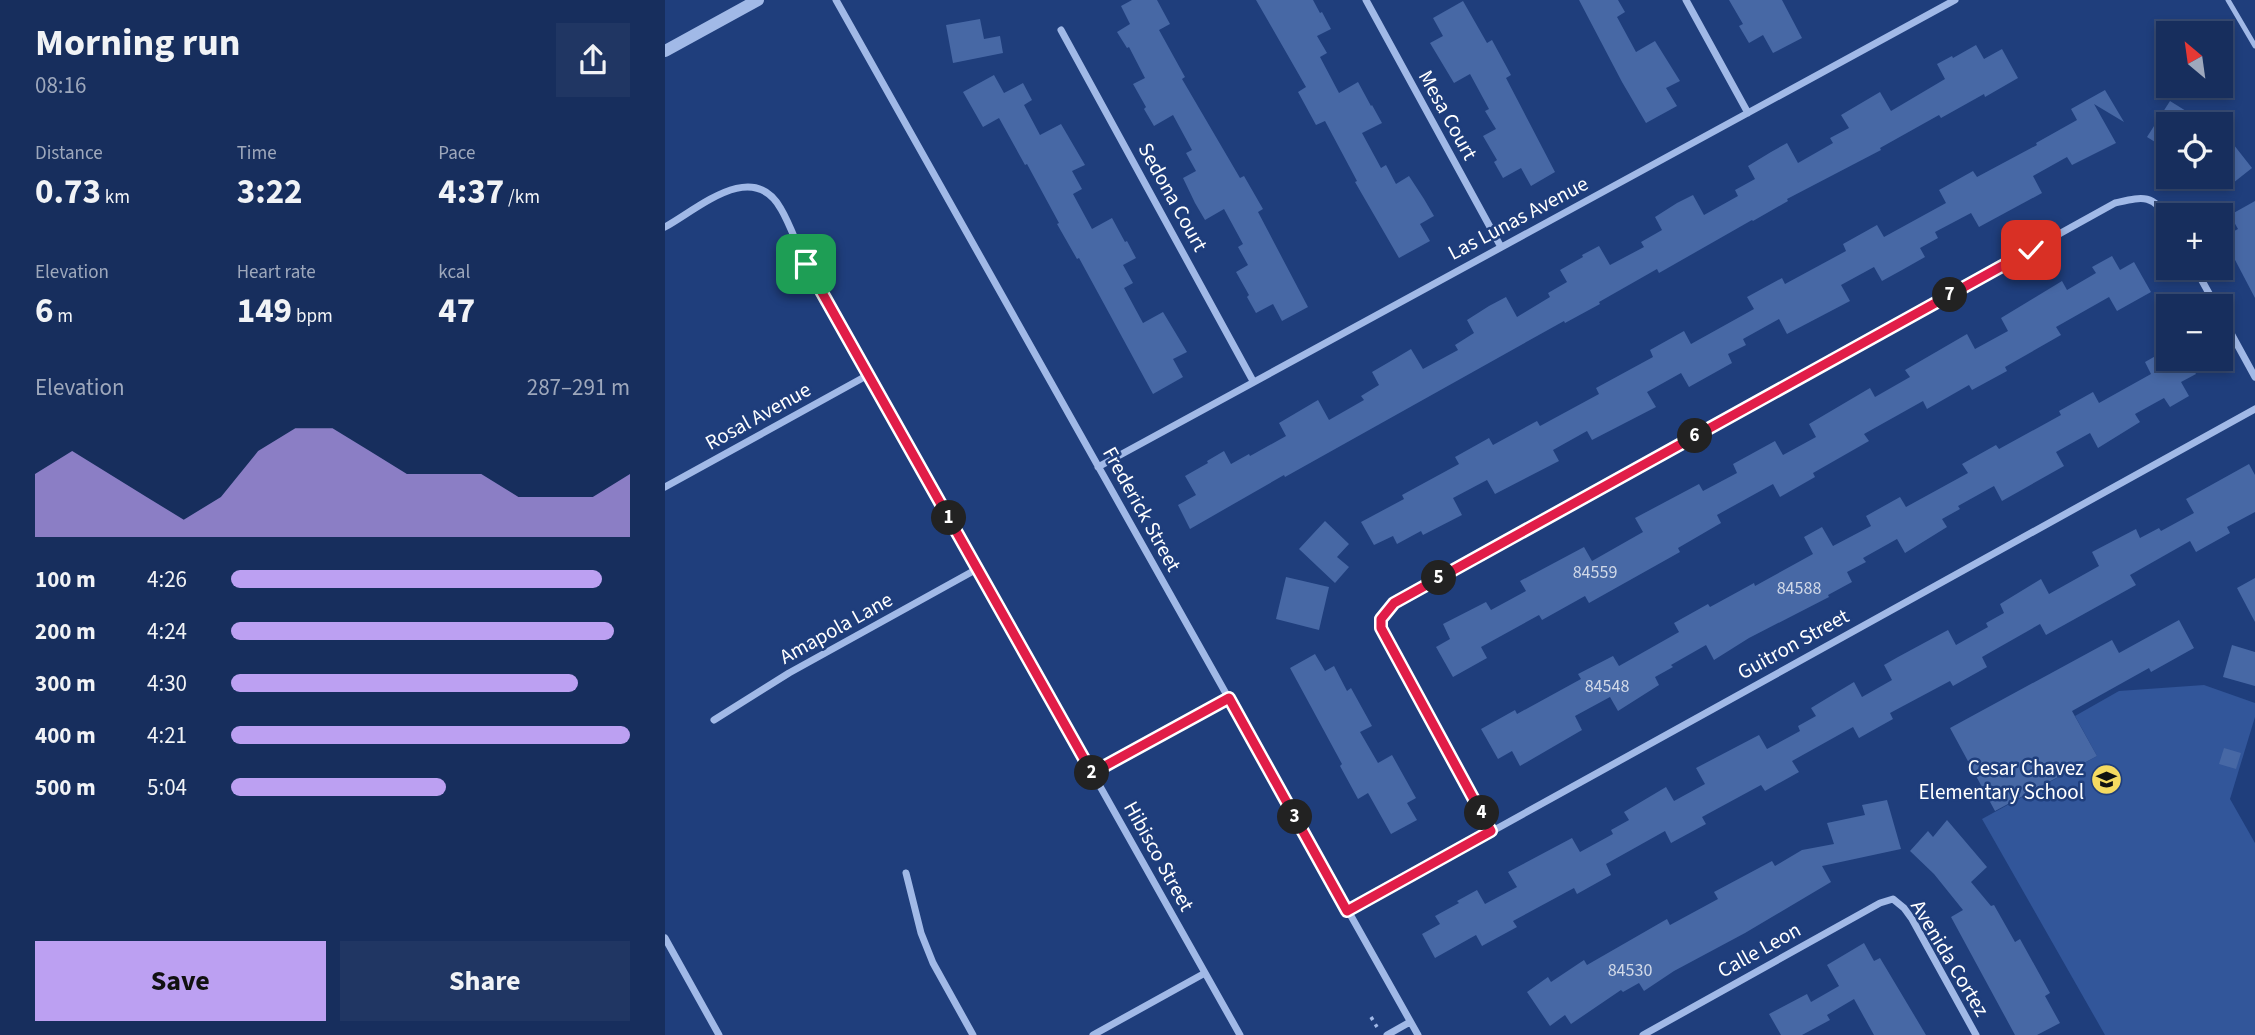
<!DOCTYPE html>
<html lang="en">
<head>
<meta charset="utf-8">
<style>
  :root { --surface:#172e5d; --page:#203663; --text:#f1f3f6; --muted:#9ea8bc; --line:#364a72; --accent:#bca0f2 }
  body { margin:0; font-family:"Source Sans 3",sans-serif; background:var(--page); color:var(--text); height:100vh; display:flex; flex-direction:column; font-size:26px; white-space:nowrap }
  * { box-sizing:border-box; margin:0 }
  p { font-size:23px; color:var(--muted) }
  .icon { flex:none; width:38px; height:38px; fill:none; stroke:currentColor; stroke-width:2; stroke-linecap:round; stroke-linejoin:round }
  .map { position:relative; flex:1; overflow:hidden }
  .side { display:flex; flex-direction:column; background:var(--surface); width:665px }
  .side>* { flex:none }
  .needle { width:46px; rotate:331deg }
  .fabs { position:absolute; left:1491px; top:21px; display:grid; gap:14px }
  .fabs a { display:grid; place-items:center; width:77px; height:77px; border-radius:0px; background:var(--surface); box-shadow:0 4px 10px #0003,0 0 0 2px var(--line); font-size:35px }
  .pin { position:absolute; display:grid; place-items:center; width:60px; height:60px; color:#fff; margin:-30px; border-radius:14px; box-shadow:0 4px 10px #0006 }
  .km { position:absolute; width:35px; height:35px; margin:-18px; border-radius:50%; background:#222; color:#fff; font-size:19px; line-height:35px; text-align:center }
  .round { display:grid; place-items:center; flex:none; width:74px; height:74px; border-radius:0px; background:var(--page) }
  .head { display:flex; align-items:center; justify-content:space-between; height:119px; padding:0 35px }
  h1 { font-size:38px; font-weight:700; line-height:52px }
  .metrics { display:grid; grid-template-columns:repeat(3,1fr); gap:10px; height:119px; padding:7px 35px }
  .metrics div { display:grid; align-content:center }
  .metrics b { font-size:35px; font-weight:700 }
  .metrics small { font-size:19px; font-weight:400 }
  .metrics p { font-size:19px }
  .chart { height:196px; padding:14px 35px }
  .chart p { display:flex; justify-content:space-between }
  .chart svg { width:100%; height:126px; margin-top:7px; fill:var(--accent); opacity:.7 }
  .button { display:flex; gap:14px; margin-top:auto; padding:14px 35px }
  .button a { flex:1; height:80px; border-radius:0px; background:var(--accent); color:#111; font-size:28px; font-weight:700; line-height:80px; text-align:center }
  .button a+a { background:var(--page); color:var(--text) }
  ul { padding:0 35px; list-style:none; font-size:23px }
  li { display:grid; grid-template-columns:112px 84px 1fr; align-items:center; height:52px }
  li i { height:18px; border-radius:9px; background:var(--accent) }
  main { display:flex; flex:1; min-height:0 }
  .map>svg:first-child { display:block }
</style>
</head>
<body>
<main>
<section class="side">
<div class="head"><div><h1>Morning run</h1><p>08:16</p></div><a class="round"><svg class="icon" aria-label="share" viewBox="0 0 24 24"><path d="M12 15V3M7 8l5-5 5 5M5 13v7h14v-7"/></svg></a></div>
<div class="metrics">
<div><p>Distance</p><b>0.73<small> km</small></b></div>
<div><p>Time</p><b>3:22</b></div>
<div><p>Pace</p><b>4:37<small> /km</small></b></div>
</div>
<div class="metrics">
<div><p>Elevation</p><b>6<small> m</small></b></div>
<div><p>Heart rate</p><b>149<small> bpm</small></b></div>
<div><p>kcal</p><b>47</b></div>
</div>
<div class="chart"><p><span>Elevation</span>287–291 m</p>
<svg viewBox="0 0 160 44" preserveAspectRatio="none"><path d="M0 44V22L10 14L20 22L30 30L40 38L50 30L60 14L70 6L80 6L90 14L100 22L110 22L120 22L130 30L140 30L150 30L160 22V44z"/></svg>
</div>
<ul>
<li><b>100 m</b>4:26<i style="width:93%"></i></li>
<li><b>200 m</b>4:24<i style="width:96%"></i></li>
<li><b>300 m</b>4:30<i style="width:87%"></i></li>
<li><b>400 m</b>4:21<i style="width:100%"></i></li>
<li><b>500 m</b>5:04<i style="width:54%"></i></li>
</ul>
<div class="button"><a>Save</a><a>Share</a></div>
</section>
<div class="map">
<svg width="1590" height="1035" viewBox="0 0 1590 1035">
  <rect width="100%" height="100%" fill="#1f3e7c"/>
  <path fill="#32569a" d="M 1539,685 L 1590,703 L 1590,717 L 1565,799 L 1590,843 L 1590,1035 L 1440,1035 L 1317,819 L 1432,756 L 1410,716 L 1454,691 Z"/>
  <path fill="#4768a5" d="M 467,0 L 492,0 L 505,24 L 494,30 L 520,77 L 517,79 L 575,178 L 579,176 L 598,209 L 593,212 L 643,307 L 617,321 L 608,304 L 591,313 L 582,297 L 584,295 L 571,272 L 583,265 L 573,247 L 578,244 L 559,209 L 540,220 L 530,203 L 518,178 L 531,171 L 521,153 L 527,150 L 508,115 L 489,126 L 479,109 L 481,107 L 468,84 L 480,78 L 464,47 L 462,48 L 452,32 L 465,24 L 456,6 Z
    M 591,0 L 648,0 L 655,13 L 657,12 L 666,29 L 652,36 L 662,53 L 655,57 L 674,93 L 693,82 L 706,106 L 707,105 L 717,123 L 697,133 L 716,168 L 721,165 L 731,184 L 744,176 L 759,199 L 769,216 L 755,224 L 765,241 L 734,258 L 690,182 L 692,181 L 660,121 L 651,125 L 633,92 L 641,87 Z
    M 914,0 L 953,0 L 960,12 L 952,17 L 971,52 L 990,41 L 1015,81 L 1001,88 L 1012,106 L 981,123 L 957,82 Z
    M 1064,0 L 1117,0 L 1137,38 L 1108,53 L 1098,35 L 1084,43 L 1074,26 L 1078,24 Z
    M 798,1 L 822,43 L 827,40 L 846,75 L 841,78 L 890,172 L 866,186 L 856,168 L 838,178 L 829,162 L 832,160 L 818,136 L 831,129 L 820,111 L 824,109 L 805,74 L 789,83 L 765,43 L 778,36 L 768,18 Z
    M 315,19 L 319,39 L 335,36 L 338,53 L 288,63 L 281,25 Z
    M 1311,45 L 1319,59 L 1337,49 L 1353,78 L 1320,97 L 1319,94 L 1276,118 L 1274,115 L 1215,148 L 1216,150 L 1122,199 L 1123,201 L 1088,221 L 1087,220 L 994,273 L 992,269 L 934,302 L 935,304 L 900,323 L 899,321 L 620,477 L 619,475 L 525,529 L 513,505 L 531,495 L 520,476 L 543,463 L 542,461 L 559,451 L 566,464 L 584,454 L 585,456 L 621,436 L 614,423 L 653,400 L 664,420 L 699,400 L 696,396 L 714,385 L 707,372 L 731,358 L 746,349 L 758,369 L 793,350 L 790,345 L 809,333 L 802,320 L 824,306 L 841,297 L 852,317 L 885,297 L 883,293 L 902,282 L 895,270 L 918,257 L 917,255 L 934,246 L 945,265 L 979,247 L 976,242 L 997,230 L 990,217 L 1012,203 L 1028,195 L 1039,215 L 1073,196 L 1070,190 L 1090,179 L 1083,166 L 1106,152 L 1122,143 L 1133,163 L 1168,143 L 1165,138 L 1184,128 L 1176,115 L 1215,92 L 1226,111 L 1280,79 L 1272,64 L 1287,56 L 1288,58 Z
    M 329,75 L 339,93 L 358,83 L 367,100 L 359,105 L 375,135 L 396,124 L 420,165 L 407,171 L 417,189 L 408,194 L 427,229 L 447,218 L 460,242 L 462,241 L 471,258 L 458,265 L 468,283 L 459,288 L 478,323 L 498,312 L 522,352 L 508,359 L 518,377 L 488,394 L 414,258 L 412,259 L 392,224 L 394,223 L 362,164 L 360,165 L 334,118 L 318,127 L 298,92 Z
    M 1440,90 L 1459,122 L 1429,104 L 1451,143 L 1407,165 L 1402,157 L 1368,176 L 1377,193 L 1314,227 L 1306,213 L 1270,232 L 1273,238 L 1255,248 L 1260,257 L 1237,270 L 1217,281 L 1209,267 L 1176,285 L 1185,301 L 1122,334 L 1114,319 L 1078,339 L 1081,345 L 1063,354 L 1067,363 L 1024,387 L 1016,373 L 982,392 L 991,407 L 927,440 L 922,431 L 888,450 L 894,461 L 830,494 L 822,480 L 788,498 L 797,515 L 758,535 L 756,531 L 732,544 L 728,536 L 709,545 L 696,522 L 739,499 L 737,495 L 794,464 L 790,457 L 824,438 L 828,445 L 872,421 L 875,426 L 934,394 L 931,388 L 988,357 L 985,350 L 1019,331 L 1026,344 L 1089,309 L 1082,297 L 1117,278 L 1120,284 L 1181,251 L 1178,244 L 1212,225 L 1219,237 L 1281,203 L 1274,190 L 1308,171 L 1312,177 L 1372,145 L 1371,143 L 1412,120 L 1406,109 Z
    M 1505,101 L 1542,124 L 1503,124 L 1503,150 L 1482,137 Z
    M 1565,140 L 1587,168 L 1563,187 L 1556,178 L 1556,147 Z
    M 1590,201 L 1590,298 L 1558,237 L 1573,229 L 1565,215 Z
    M 1447,256 L 1455,270 L 1469,262 L 1486,292 L 1452,311 L 1444,297 L 1391,327 L 1396,335 L 1340,367 L 1342,371 L 1307,390 L 1304,385 L 1262,409 L 1258,401 L 1199,434 L 1204,441 L 1148,473 L 1150,477 L 1115,497 L 1108,484 L 1052,515 L 1056,523 L 1013,548 L 1015,552 L 924,603 L 920,596 L 877,620 L 874,615 L 816,647 L 822,658 L 788,677 L 771,647 L 785,639 L 778,624 L 821,602 L 826,610 L 861,591 L 855,581 L 919,547 L 927,561 L 978,532 L 970,518 L 1034,484 L 1038,491 L 1072,473 L 1068,464 L 1110,441 L 1118,455 L 1151,437 L 1144,424 L 1205,388 L 1210,397 L 1245,377 L 1240,370 L 1302,334 L 1310,349 L 1343,331 L 1336,318 L 1397,281 L 1402,290 L 1431,273 L 1427,267 Z
    M 1503,349 L 1503,359 L 1522,359 L 1531,374 L 1516,382 L 1524,396 L 1505,407 L 1499,398 L 1470,414 L 1475,422 L 1433,448 L 1425,433 L 1391,452 L 1399,466 L 1337,501 L 1329,486 L 1293,506 L 1295,509 L 1277,519 L 1282,527 L 1240,553 L 1232,539 L 1198,558 L 1201,562 L 1182,572 L 1187,582 L 1163,595 L 1164,597 L 1084,638 L 1049,660 L 1041,645 L 1006,665 L 1008,667 L 990,677 L 994,685 L 953,711 L 945,697 L 910,716 L 917,730 L 855,766 L 847,751 L 833,759 L 816,729 L 850,710 L 852,714 L 916,679 L 913,674 L 948,656 L 954,666 L 1014,632 L 1009,623 L 1043,604 L 1045,607 L 1089,583 L 1090,586 L 1148,554 L 1139,537 L 1157,527 L 1168,546 L 1206,526 L 1201,516 L 1235,497 L 1241,507 L 1303,473 L 1297,464 L 1331,445 L 1334,449 L 1396,415 L 1394,411 L 1428,392 L 1434,403 L 1486,374 L 1480,362 Z
    M 1584,464 L 1590,475 L 1590,512 L 1562,527 L 1565,533 L 1531,552 L 1525,541 L 1465,575 L 1471,585 L 1381,635 L 1375,624 L 1317,657 L 1322,667 L 1288,686 L 1285,681 L 1225,713 L 1228,719 L 1194,738 L 1188,727 L 1127,761 L 1134,772 L 1100,791 L 1096,785 L 1037,817 L 1041,824 L 1006,843 L 1000,831 L 941,864 L 946,875 L 912,894 L 909,888 L 848,921 L 852,927 L 817,946 L 811,935 L 770,958 L 757,934 L 775,924 L 770,916 L 794,903 L 792,901 L 812,890 L 820,904 L 852,887 L 843,872 L 907,838 L 915,852 L 948,834 L 946,830 L 964,820 L 959,812 L 1001,787 L 1009,801 L 1040,784 L 1031,768 L 1094,735 L 1102,749 L 1135,731 L 1133,726 L 1151,716 L 1146,708 L 1169,694 L 1189,682 L 1197,697 L 1227,680 L 1219,665 L 1233,657 L 1283,630 L 1291,645 L 1323,627 L 1321,623 L 1339,613 L 1335,604 L 1376,579 L 1384,594 L 1434,566 L 1427,552 L 1471,529 L 1475,538 L 1494,528 L 1496,531 L 1529,513 L 1521,499 Z
    M 660,521 L 684,544 L 672,557 L 684,567 L 670,583 L 634,549 Z
    M 621,577 L 664,587 L 654,630 L 611,619 Z
    M 1590,578 L 1590,622 L 1572,588 Z
    M 1514,620 L 1529,648 L 1486,672 L 1484,668 L 1407,711 L 1432,756 L 1330,811 L 1285,728 L 1447,640 L 1454,653 Z
    M 1567,645 L 1590,652 L 1590,686 L 1558,677 Z
    M 650,654 L 660,671 L 669,666 L 682,691 L 686,688 L 707,726 L 695,732 L 713,763 L 727,755 L 751,798 L 742,803 L 752,820 L 726,834 L 703,793 L 693,799 L 675,766 L 677,764 L 625,668 Z
    M 1559,748 L 1576,753 L 1571,769 L 1554,764 Z
    M 1222,800 L 1236,849 L 1157,866 L 1166,882 L 1080,933 L 1009,971 L 979,991 L 974,983 L 958,992 L 956,990 L 906,1024 L 900,1015 L 885,1026 L 862,992 L 883,977 L 886,982 L 919,960 L 922,965 L 1002,919 L 1005,925 L 1053,899 L 1049,892 L 1107,861 L 1110,866 L 1137,850 L 1169,844 L 1162,823 L 1200,815 L 1197,805 Z
    M 1282,820 L 1322,867 L 1306,882 L 1326,906 L 1329,905 L 1350,942 L 1355,939 L 1385,993 L 1380,996 L 1395,1023 L 1372,1035 L 1350,1035 L 1286,917 L 1298,910 L 1269,874 L 1245,851 L 1263,831 L 1268,837 Z
    M 1199,943 L 1209,961 L 1215,958 L 1261,1035 L 1209,1035 L 1189,999 L 1162,1015 L 1165,1020 L 1137,1035 L 1116,1035 L 1104,1014 L 1142,994 L 1146,1002 L 1174,986 L 1162,965 Z"/>
  <g fill="none" stroke-linecap="round" stroke-linejoin="round">
    <path stroke="#a1b9e7" stroke-width="3.5" stroke-dasharray="3.5 5" stroke-linecap="butt" d="M 706,1017 L 712,1027"/>
    <path stroke="#a1b9e7" stroke-width="5" d="M 1563,0 L 1590,46"/>
    <path stroke="#a1b9e7" stroke-width="7" d="M 171,0 L 753,1035
      M 701,0 L 836,247
      M 1021,0 L 1083,113
      M 396,30 L 588,381
      M 0,227 C 33,209 88,158 116,209 C 126,226 132,246 141,264 L 575,1035
      M 1530,268 L 1551,306
      M 1556,315 L 1590,377
      M 433,467 L 1290,0
      M 0,487 L 203,375
      M 49,720 L 124,673 L 312,569
      M 427,773 L 563,698
      M 826,831 L 716,628 L 716,619 L 729,603 L 1450,203 C 1477,197 1488,193 1503,219
      M 241,873 L 256,933 L 268,963 L 308,1035
      M 683,911 L 1590,409
      M 0,938 L 54,1035
      M 428,1035 L 540,973
      M 722,1035 L 745,1022
      M 978,1035 L 1215,903 L 1228,899 L 1239,908 L 1247,919 L 1311,1035"/>
    <path stroke="#a1b9e7" stroke-width="12" d="M 0,51 L 93,0"/>
  </g>
  <g fill="none" stroke-linecap="round" stroke-linejoin="round">
    <defs>
      <path id="route" d="M 141,264 L 427,773 L 564,698 L 682,911 L 826,831 L 716,628 L 716,619 L 729,603 L 1366,250"/>
    </defs>
    <use href="#route" stroke="#fff" stroke-width="14"/>
    <use href="#route" stroke="#e11d48" stroke-width="9"/>
  </g>
  <defs>
    <symbol id="school-disc" viewBox="-11 -11 22 22"><circle r="9.5" fill="#f5da61" stroke="#1f3e7c"/><path d="M0-5L7-2L0 1L-7-2ZM-4 1L0 2.5L4 1V4Q0 6-4 4Z" fill="#111"/></symbol>
  </defs>
  <g fill-rule="evenodd">
    <use href="#school-disc" x="1424" y="762" width="35" height="35"/>
  </g>
  <g text-anchor="middle" stroke-width="5" stroke-linejoin="round" paint-order="stroke">
    <g font-size="18" fill="#d1d9e8">
      <text x="930" y="578">84559</text>
      <text x="1134" y="594">84588</text>
      <text x="942" y="692">84548</text>
      <text x="965" y="976">84530</text>
    </g>
    <g font-size="21" fill="#fff" stroke="#1f3e7c">
      <text transform="translate(783 115) rotate(61)" y="7">Mesa Court</text>
      <text transform="translate(508 197) rotate(61)" y="7">Sedona Court</text>
      <text transform="translate(853 218) rotate(-28)" y="7">Las Lunas Avenue</text>
      <text transform="translate(93 416) rotate(-29)" y="7">Rosal Avenue</text>
      <text transform="translate(477 509) rotate(61)" y="7">Frederick Street</text>
      <text transform="translate(171 628) rotate(-29)" y="7">Amapola Lane</text>
      <text transform="translate(1128 644) rotate(-29)" y="7">Guitron Street</text>
      <text transform="translate(494 856) rotate(61)" y="7">Hibisco Street</text>
      <text transform="translate(1094 950) rotate(-29)" y="7">Calle Leon</text>
      <text transform="translate(1285 958) rotate(59)" y="7">Avenida Cortez</text>
    </g>
    <g font-size="21" fill="#fff" stroke="#1f3e7c" text-anchor="end">
      <text x="1419" y="775">Cesar Chavez<tspan x="1419" dy="24">Elementary School</tspan></text>
    </g>
  </g>
</svg>
<div class="fabs">
<a><svg class="needle" viewBox="-14 -14 28 28"><path d="M0-13l5 13h-10z" fill="#e53935"/><path d="M0 13l5-13h-10z" fill="#9ea8bc"/></svg></a>
<a><svg class="icon" aria-label="locate" viewBox="0 0 24 24"><circle cx="12" cy="12" r="6"/><path d="M12 2v4M12 18v4M2 12h4M18 12h4"/></svg></a>
<a>+</a>
<a>−</a>
</div>
<div class="pin" style="left:141px;top:264px;background:#1e9e55"><svg class="icon" aria-label="arrive" viewBox="0 0 24 24"><path d="M6 21V4h12l-3 4 3 4H6"/></svg></div>
<div class="pin" style="left:1366px;top:250px;background:#d93025"><svg class="icon" aria-label="check" viewBox="0 0 24 24"><path d="M5 12l5 5 9-10"/></svg></div>
<b class="km" style="left:284px;top:518px">1</b>
<b class="km" style="left:427px;top:773px">2</b>
<b class="km" style="left:630px;top:817px">3</b>
<b class="km" style="left:817px;top:813px">4</b>
<b class="km" style="left:774px;top:578px">5</b>
<b class="km" style="left:1030px;top:436px">6</b>
<b class="km" style="left:1285px;top:295px">7</b>
</div>
</main>
</body>
</html>
